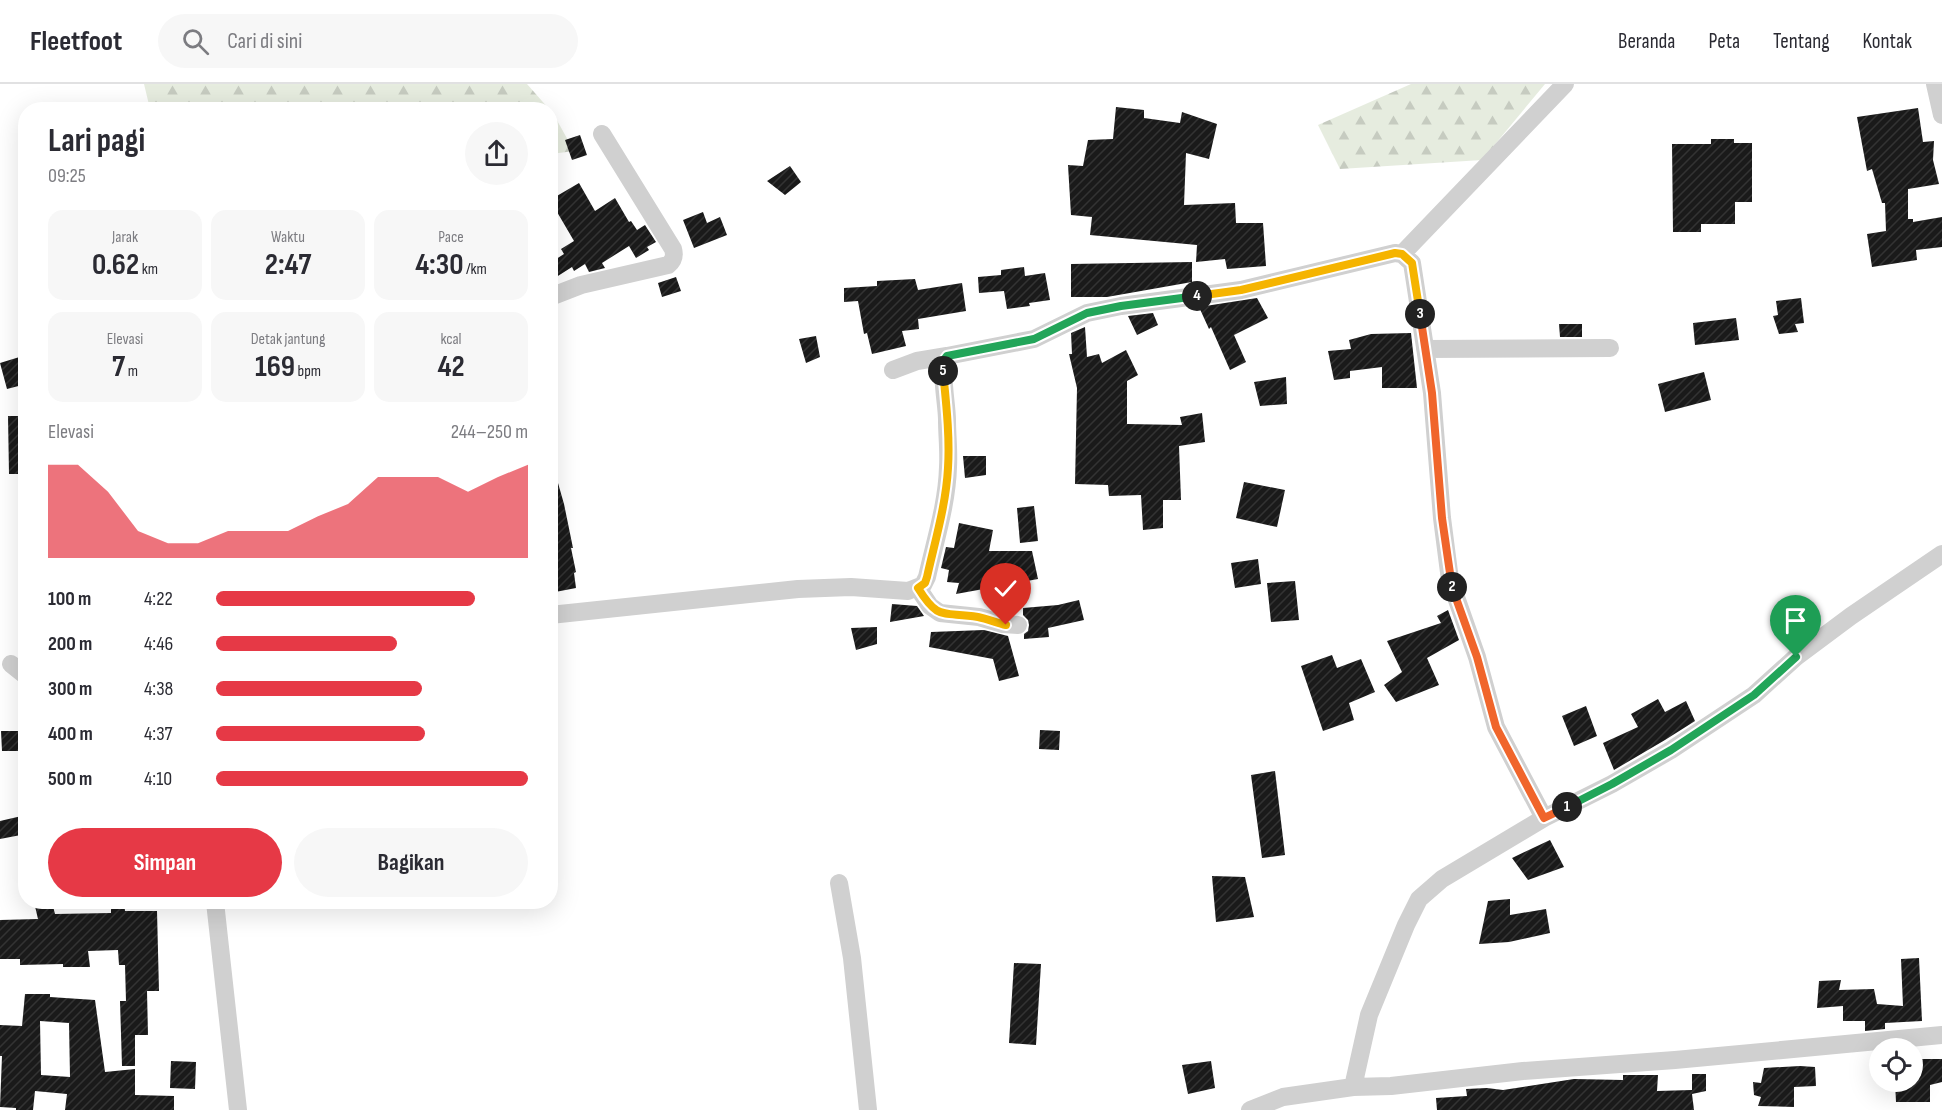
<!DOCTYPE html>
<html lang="id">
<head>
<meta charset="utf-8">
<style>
  :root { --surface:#fff; --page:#f7f7f7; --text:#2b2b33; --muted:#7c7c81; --line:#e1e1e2; --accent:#e63946 }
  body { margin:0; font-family:"Sofia Sans Condensed",sans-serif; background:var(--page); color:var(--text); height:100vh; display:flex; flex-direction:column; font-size:22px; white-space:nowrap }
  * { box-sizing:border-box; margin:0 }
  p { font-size:20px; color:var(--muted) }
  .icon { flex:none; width:33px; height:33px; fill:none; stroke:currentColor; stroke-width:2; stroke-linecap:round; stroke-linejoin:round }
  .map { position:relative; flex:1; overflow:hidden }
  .panel { position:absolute; left:18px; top:18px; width:540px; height:807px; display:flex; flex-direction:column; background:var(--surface); border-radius:24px; box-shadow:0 6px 24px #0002 }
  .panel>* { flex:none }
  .fabs { position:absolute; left:1869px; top:954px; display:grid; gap:12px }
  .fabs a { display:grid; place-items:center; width:54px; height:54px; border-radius:50%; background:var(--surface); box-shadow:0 6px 24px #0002; font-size:30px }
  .pin { position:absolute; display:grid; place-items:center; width:51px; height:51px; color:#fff; margin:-62px -26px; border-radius:50% 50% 50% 0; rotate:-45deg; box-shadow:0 0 6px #0007 }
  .pin .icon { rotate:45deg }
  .km { position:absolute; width:30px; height:30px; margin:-15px; border-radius:50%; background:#222; color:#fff; font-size:16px; line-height:30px; text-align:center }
  .round { display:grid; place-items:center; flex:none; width:63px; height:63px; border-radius:32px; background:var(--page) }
  .headline { display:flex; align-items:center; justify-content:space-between; height:102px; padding:0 30px }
  h1 { font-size:33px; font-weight:700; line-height:45px }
  .metrics { display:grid; grid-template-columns:repeat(3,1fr); gap:9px; height:102px; padding:6px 30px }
  .metrics div { display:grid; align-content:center; border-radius:15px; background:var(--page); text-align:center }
  .metrics b { font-size:30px; font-weight:700 }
  .metrics small { font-size:16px; font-weight:400 }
  .metrics p { font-size:16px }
  .chart { height:168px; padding:12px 30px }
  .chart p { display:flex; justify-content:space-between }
  .chart svg { width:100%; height:108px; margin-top:6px; fill:var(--accent); opacity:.7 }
  .primary-button { display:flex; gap:12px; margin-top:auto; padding:12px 30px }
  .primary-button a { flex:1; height:69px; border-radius:36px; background:var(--accent); color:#fff; font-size:24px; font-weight:700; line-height:69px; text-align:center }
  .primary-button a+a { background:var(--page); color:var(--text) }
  ul { padding:0 30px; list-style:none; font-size:20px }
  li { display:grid; grid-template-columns:96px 72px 1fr; align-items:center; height:45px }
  li i { height:15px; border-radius:8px; background:var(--accent) }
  header { display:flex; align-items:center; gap:36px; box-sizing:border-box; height:84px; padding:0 30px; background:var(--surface); border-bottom:2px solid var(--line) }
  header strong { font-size:28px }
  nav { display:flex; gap:33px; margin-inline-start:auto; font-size:21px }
  .search { width:420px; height:54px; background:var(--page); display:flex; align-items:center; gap:15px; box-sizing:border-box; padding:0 21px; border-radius:33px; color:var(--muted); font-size:22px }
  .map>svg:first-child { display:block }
</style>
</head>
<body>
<header>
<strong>Fleetfoot</strong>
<div class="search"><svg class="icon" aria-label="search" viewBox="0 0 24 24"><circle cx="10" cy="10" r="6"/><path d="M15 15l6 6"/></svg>Cari di sini</div>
<nav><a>Beranda</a><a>Peta</a><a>Tentang</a><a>Kontak</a></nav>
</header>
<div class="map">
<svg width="1942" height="1026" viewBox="0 0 1942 1026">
  <defs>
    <pattern id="forest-firs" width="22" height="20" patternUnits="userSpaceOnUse" patternTransform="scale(1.5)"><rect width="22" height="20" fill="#e6ecdf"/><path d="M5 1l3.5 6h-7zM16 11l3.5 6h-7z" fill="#c6cbc0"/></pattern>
    <pattern id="building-hatch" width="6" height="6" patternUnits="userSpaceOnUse" patternTransform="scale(1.5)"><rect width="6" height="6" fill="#1a1a1a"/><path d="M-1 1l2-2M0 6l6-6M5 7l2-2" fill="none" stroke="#333"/></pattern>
  </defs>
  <rect width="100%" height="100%" fill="#fff"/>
  <path fill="url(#forest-firs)" d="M 144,0 L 527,0 L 549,25 L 150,25 Z
    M 1411,0 L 1545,0 L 1482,76 L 1340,85 L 1318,41 Z
    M 550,27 L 554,31 L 574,67 L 551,70 Z"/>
  <path fill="url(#building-hatch)" fill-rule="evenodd" d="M 1116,23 L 1144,26 L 1144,34 L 1180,39 L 1182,28 L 1217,40 L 1209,75 L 1186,69 L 1184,121 L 1235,119 L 1236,139 L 1263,139 L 1266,182 L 1227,185 L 1225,175 L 1196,178 L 1197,161 L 1090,151 L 1092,133 L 1071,131 L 1068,81 L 1083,82 L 1088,56 L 1113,55 Z
    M 1918,24 L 1923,58 L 1934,57 L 1933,76 L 1939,100 L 1908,105 L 1908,135 L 1913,135 L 1913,138 L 1942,133 L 1942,163 L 1916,166 L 1917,176 L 1872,183 L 1867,150 L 1886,147 L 1885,119 L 1882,119 L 1872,85 L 1867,87 L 1857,33 Z
    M 580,51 L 587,71 L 572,76 L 565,56 Z
    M 1711,55 L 1734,55 L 1734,59 L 1752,59 L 1752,118 L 1735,118 L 1735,140 L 1701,140 L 1701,148 L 1673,148 L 1672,60 L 1711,60 Z
    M 790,82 L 801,98 L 785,111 L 767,97 Z
    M 579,99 L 595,127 L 615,114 L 629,138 L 631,137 L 637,146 L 645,141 L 656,158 L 647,163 L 649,166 L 636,174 L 629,162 L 602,179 L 605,184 L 589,188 L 585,180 L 574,187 L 572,183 L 550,197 L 550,179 L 564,170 L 561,165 L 574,157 L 550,116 Z
    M 703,128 L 707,139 L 720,133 L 727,151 L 694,164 L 683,136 Z
    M 1192,178 L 1192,198 L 1107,213 L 1071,213 L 1071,180 Z
    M 1024,183 L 1025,192 L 1045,189 L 1050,216 L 1029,219 L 1030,222 L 1007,225 L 1004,207 L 979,209 L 978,193 L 1001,191 L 1001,186 Z
    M 676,193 L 681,207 L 662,213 L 658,199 Z
    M 915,195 L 918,206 L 962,199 L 966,227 L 918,235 L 919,245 L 902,247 L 906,262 L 872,270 L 867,249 L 864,250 L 858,217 L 844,218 L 844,204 L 877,202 L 877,197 Z
    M 1257,214 L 1268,234 L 1234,251 L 1246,278 L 1230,286 L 1211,243 L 1209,245 L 1199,223 Z
    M 1801,214 L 1804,239 L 1795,240 L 1798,248 L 1779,250 L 1773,232 L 1778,231 L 1776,217 Z
    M 1153,229 L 1158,241 L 1137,251 L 1128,232 Z
    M 1736,234 L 1739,256 L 1695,261 L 1693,239 Z
    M 1559,240 L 1582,240 L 1582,253 L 1560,253 Z
    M 1085,243 L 1087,273 L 1099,270 L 1102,279 L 1126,266 L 1138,291 L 1127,297 L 1127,340 L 1182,341 L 1180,333 L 1202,329 L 1205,358 L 1179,362 L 1181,416 L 1163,416 L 1163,444 L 1143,446 L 1141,411 L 1109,412 L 1108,401 L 1075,400 L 1077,304 L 1069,270 L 1072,270 L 1071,249 Z
    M 1411,249 L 1417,304 L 1382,304 L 1382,283 L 1350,287 L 1350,294 L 1334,296 L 1328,267 L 1351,265 L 1349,256 L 1371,250 Z
    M 816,252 L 820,273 L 806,279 L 799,255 Z
    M 26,271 L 26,300 L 7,305 L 0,279 Z
    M 1704,288 L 1711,316 L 1665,328 L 1658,300 Z
    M 1286,293 L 1287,320 L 1260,322 L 1254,298 Z
    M 8,332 L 26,332 L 26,390 L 9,390 Z
    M 963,372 L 986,372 L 986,391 L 965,394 Z
    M 550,392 L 556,392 L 564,420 L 573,464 L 571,464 L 576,488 L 574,489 L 576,504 L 550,509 Z
    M 1244,398 L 1285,406 L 1277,443 L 1236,434 Z
    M 1034,422 L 1038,457 L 1020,459 L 1017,424 Z
    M 959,439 L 993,446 L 989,467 L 1032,467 L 1038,495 L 956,510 L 959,499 L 947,498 L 949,486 L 941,484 L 946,463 L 954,464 Z
    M 1258,475 L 1261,500 L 1235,504 L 1231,479 Z
    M 1295,497 L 1299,536 L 1271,538 L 1267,499 Z
    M 1079,516 L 1084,536 L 1048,544 L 1049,553 L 1024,555 L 1024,550 L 1028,547 L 1029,541 L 1028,536 L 1023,531 L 1023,524 L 1058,521 Z
    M 892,520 L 917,522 L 924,532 L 890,538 Z
    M 1448,526 L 1459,556 L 1427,574 L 1439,601 L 1396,618 L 1384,601 L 1402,588 L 1387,557 L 1441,539 L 1437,532 Z
    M 877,543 L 877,560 L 856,566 L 851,544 Z
    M 984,546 L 1008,552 L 1019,592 L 999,597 L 993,575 L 929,563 L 931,548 Z
    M 1332,571 L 1337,584 L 1361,575 L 1375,608 L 1349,619 L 1354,636 L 1323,647 L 1301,582 Z
    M 1658,615 L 1665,628 L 1686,617 L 1695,637 L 1665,656 L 1614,686 L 1603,659 L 1638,643 L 1631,630 Z
    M 1586,622 L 1597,652 L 1574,662 L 1562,632 Z
    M 1040,646 L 1060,647 L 1059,666 L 1039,665 Z
    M 1,647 L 21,647 L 22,667 L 2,667 Z
    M 1275,687 L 1285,771 L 1262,774 L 1251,691 Z
    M 26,731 L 26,750 L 0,755 L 0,737 Z
    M 1550,756 L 1564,783 L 1528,796 L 1512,774 Z
    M 1212,792 L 1245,793 L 1254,833 L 1216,838 Z
    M 1510,815 L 1510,831 L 1546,825 L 1550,849 L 1509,858 L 1479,860 L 1488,817 Z
    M 34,818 L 52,818 L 55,830 L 111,829 L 111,818 L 124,818 L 125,827 L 157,827 L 159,907 L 147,907 L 148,951 L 135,951 L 135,982 L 122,982 L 120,917 L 126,917 L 125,881 L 119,881 L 118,866 L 88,867 L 90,883 L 63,883 L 63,880 L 20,881 L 20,875 L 0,875 L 0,836 L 38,835 Z
    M 1919,874 L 1922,937 L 1885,939 L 1885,945 L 1865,947 L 1865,937 L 1843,937 L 1843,922 L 1817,924 L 1819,897 L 1841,896 L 1839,906 L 1874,905 L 1877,920 L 1903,922 L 1901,875 Z
    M 1014,879 L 1041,880 L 1036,961 L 1009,959 Z
    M 25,910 L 50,910 L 50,913 L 95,916 L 105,988 L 135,985 L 135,1011 L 174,1012 L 174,1026 L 65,1026 L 67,1010 L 35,1007 L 33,1026 L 16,1026 L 16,1024 L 0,1023 L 2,972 L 0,972 L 0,941 L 22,942 ZM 40,937 L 69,939 L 70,993 L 41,991 Z
    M 1912,975 L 1942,975 L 1942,998 L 1930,1001 L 1930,1018 L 1896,1018 L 1895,998 L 1912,998 Z
    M 171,977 L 196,978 L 195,1005 L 170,1004 Z
    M 1211,977 L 1215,1004 L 1188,1010 L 1182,981 Z
    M 1800,982 L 1815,983 L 1816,1002 L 1794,1003 L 1794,1023 L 1758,1022 L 1761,1013 L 1754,1011 L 1753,998 L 1761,999 L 1764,984 Z
    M 1692,990 L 1706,990 L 1706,1007 L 1692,1010 L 1694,1026 L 1437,1026 L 1436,1014 L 1467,1012 L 1466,1005 L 1487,1004 L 1503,1006 L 1574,995 L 1623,996 L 1623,991 L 1658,991 L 1657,1007 L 1692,1006 Z"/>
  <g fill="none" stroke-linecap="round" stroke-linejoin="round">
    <path stroke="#d0d0d0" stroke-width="18" d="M 1935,0 L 1942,31
      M 1402,170 L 1565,0
      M 550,213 L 581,201 L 668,181 C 674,176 675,172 673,165 L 602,50
      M 1425,265 L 1610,264
      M 893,286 L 917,277 L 947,272
      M 918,504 L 930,522 L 940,529 L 979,533 L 1003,540 L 1018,541
      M 550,531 L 798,505 L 851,503 L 908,507 L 923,501 L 927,493 C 935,457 947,420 948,383 C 949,367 947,351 947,336 C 947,319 939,285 947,272 L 1034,255 L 1087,229 L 1121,222 L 1241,206 L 1395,169 L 1402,170 L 1412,179 L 1432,309 L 1442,434 L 1450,496 L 1477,573 L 1496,643 L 1544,734
      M 11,580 L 26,592
      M 839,799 L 852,874 L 868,1026
      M 215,818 L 238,1026
      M 1353,1003 L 1369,931 L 1406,841 L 1419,815 L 1442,795 L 1544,734 L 1612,700 L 1671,666 L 1754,611 L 1796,573 L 1851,532 L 1942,470
      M 1250,1026 L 1283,1013 L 1353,1003 L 1391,1002 L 1523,987 L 1675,976 L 1942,951"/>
  </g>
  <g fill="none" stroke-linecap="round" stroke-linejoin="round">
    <defs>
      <path id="split-1" d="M 1567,723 L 1612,700 L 1671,666 L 1754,611 L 1796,573"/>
      <path id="split-2" d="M 1452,503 L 1477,573 L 1496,643 L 1544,734 L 1567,723"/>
      <path id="split-3" d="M 1420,230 L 1432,309 L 1442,434 L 1452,503"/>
      <path id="split-4" d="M 1197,212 L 1241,206 L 1395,169 L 1402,170 L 1412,179 L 1420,230"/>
      <path id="split-5" d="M 943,287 L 944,276 L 947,272 L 1034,255 L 1087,229 L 1121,222 L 1197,212"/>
      <path id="split-6" d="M 943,287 C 946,318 950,352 948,384 C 946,421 935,457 927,493 L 925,499 L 918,504 C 939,538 943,527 978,533 C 988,535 997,539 1006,541"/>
    </defs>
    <use href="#split-1" stroke="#fff" stroke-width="12"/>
    <use href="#split-2" stroke="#fff" stroke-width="12"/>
    <use href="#split-3" stroke="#fff" stroke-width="12"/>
    <use href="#split-4" stroke="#fff" stroke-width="12"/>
    <use href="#split-5" stroke="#fff" stroke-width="12"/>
    <use href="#split-6" stroke="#fff" stroke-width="12"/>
    <use href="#split-1" stroke="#22a559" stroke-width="8"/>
    <use href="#split-2" stroke="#f0652b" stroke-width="8"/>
    <use href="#split-3" stroke="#f0652b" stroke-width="8"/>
    <use href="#split-4" stroke="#f5b400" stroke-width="8"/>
    <use href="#split-5" stroke="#22a559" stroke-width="8"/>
    <use href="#split-6" stroke="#f5b400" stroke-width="8"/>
  </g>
</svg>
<div class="fabs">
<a><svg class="icon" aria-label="locate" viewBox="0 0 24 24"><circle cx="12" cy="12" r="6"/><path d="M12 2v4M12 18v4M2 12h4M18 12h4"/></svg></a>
</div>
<div class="pin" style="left:1796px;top:573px;background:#1e9e55"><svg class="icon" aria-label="arrive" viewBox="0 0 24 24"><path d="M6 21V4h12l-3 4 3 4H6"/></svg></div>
<div class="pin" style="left:1006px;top:541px;background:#d93025"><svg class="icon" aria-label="check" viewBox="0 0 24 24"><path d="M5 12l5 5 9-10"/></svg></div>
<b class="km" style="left:1567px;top:723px">1</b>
<b class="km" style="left:1452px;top:503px">2</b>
<b class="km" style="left:1420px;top:230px">3</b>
<b class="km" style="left:1197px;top:212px">4</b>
<b class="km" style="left:943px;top:287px">5</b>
<section class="panel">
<div class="headline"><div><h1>Lari pagi</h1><p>09:25</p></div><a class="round"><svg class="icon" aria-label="share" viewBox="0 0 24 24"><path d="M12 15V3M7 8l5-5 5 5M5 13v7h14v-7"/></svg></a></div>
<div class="metrics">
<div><p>Jarak</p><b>0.62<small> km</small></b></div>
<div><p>Waktu</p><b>2:47</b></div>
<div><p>Pace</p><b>4:30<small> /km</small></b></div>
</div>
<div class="metrics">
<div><p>Elevasi</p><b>7<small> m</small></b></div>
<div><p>Detak jantung</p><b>169<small> bpm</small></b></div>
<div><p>kcal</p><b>42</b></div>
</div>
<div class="chart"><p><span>Elevasi</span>244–250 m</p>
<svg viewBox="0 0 160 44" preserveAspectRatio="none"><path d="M0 44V6L10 6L20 17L30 33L40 38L50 38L60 33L70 33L80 33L90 27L100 22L110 11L120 11L130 11L140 17L150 11L160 6V44z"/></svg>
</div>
<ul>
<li><b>100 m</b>4:22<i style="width:83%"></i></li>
<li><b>200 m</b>4:46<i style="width:58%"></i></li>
<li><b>300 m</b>4:38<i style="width:66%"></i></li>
<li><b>400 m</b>4:37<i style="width:67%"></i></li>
<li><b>500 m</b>4:10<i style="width:100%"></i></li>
</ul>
<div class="primary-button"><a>Simpan</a><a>Bagikan</a></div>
</section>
</div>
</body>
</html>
